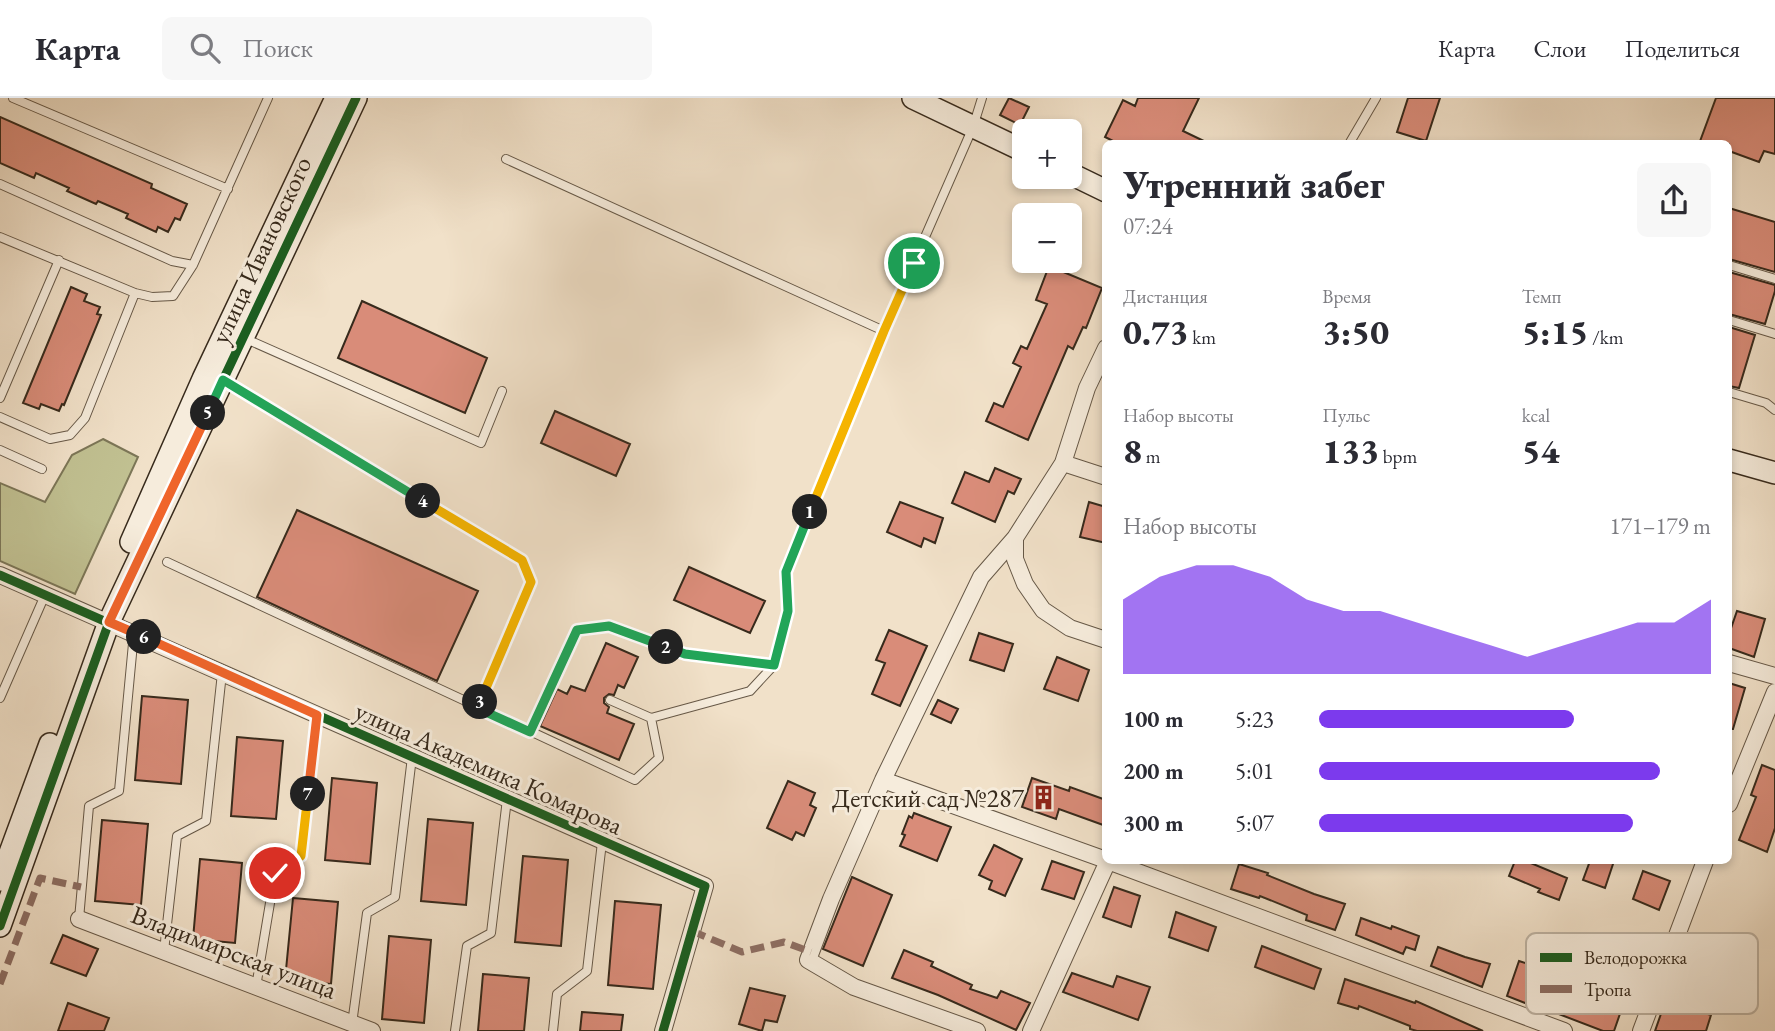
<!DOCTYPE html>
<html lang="ru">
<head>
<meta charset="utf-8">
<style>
  :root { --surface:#fff; --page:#f7f7f7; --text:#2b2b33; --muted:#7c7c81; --line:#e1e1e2; --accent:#7c3aed }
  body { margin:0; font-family:"EB Garamond",serif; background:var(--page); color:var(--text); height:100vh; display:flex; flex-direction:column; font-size:26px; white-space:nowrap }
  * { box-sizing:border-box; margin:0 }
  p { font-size:23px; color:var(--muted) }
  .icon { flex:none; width:38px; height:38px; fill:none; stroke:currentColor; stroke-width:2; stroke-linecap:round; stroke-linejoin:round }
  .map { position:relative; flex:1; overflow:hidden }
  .drawer { position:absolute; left:1102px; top:42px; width:630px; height:724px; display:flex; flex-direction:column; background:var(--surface); border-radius:10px; box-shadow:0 4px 10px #0003 }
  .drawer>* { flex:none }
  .controls { position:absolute; left:1012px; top:21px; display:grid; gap:14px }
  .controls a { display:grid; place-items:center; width:70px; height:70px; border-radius:10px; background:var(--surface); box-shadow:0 4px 10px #0003; font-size:35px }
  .pin { position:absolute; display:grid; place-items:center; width:60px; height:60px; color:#fff; margin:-30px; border:4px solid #fff; border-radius:50%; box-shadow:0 2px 7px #0007 }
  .km { position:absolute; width:35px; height:35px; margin:-18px; border-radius:50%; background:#222; color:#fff; font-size:19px; line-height:35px; text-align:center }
  .round { display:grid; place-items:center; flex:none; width:74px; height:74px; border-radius:10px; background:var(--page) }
  .head { display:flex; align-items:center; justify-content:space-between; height:119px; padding:0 21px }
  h1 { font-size:38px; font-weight:800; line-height:52px }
  .metrics { display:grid; grid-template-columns:repeat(3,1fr); gap:10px; height:119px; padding:7px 21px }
  .metrics div { display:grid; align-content:center }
  .metrics b { font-size:35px; font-weight:800 }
  .metrics small { font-size:19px; font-weight:400 }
  .metrics p { font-size:19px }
  .chart { height:196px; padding:14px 21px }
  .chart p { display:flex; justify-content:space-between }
  .chart svg { width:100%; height:126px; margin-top:7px; fill:var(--accent); opacity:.7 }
  ul { padding:0 21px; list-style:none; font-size:23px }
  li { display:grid; grid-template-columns:112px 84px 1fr; align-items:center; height:52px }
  li i { height:18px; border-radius:9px; background:var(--accent) }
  header { display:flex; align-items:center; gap:42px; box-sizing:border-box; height:98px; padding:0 35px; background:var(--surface); border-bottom:2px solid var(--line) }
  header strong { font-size:33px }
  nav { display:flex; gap:38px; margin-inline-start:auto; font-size:24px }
  .search { width:490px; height:63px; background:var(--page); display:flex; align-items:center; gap:18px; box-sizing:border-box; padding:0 24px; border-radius:10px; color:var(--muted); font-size:26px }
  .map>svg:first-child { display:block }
</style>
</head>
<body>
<header>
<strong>Карта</strong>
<div class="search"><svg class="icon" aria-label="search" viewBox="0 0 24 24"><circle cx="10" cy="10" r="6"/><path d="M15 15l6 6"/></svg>Поиск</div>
<nav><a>Карта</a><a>Слои</a><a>Поделиться</a></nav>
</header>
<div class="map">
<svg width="1775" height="933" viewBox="0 0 1775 933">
  <rect width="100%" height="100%" fill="#f1e1c9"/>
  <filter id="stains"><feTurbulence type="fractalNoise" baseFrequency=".00286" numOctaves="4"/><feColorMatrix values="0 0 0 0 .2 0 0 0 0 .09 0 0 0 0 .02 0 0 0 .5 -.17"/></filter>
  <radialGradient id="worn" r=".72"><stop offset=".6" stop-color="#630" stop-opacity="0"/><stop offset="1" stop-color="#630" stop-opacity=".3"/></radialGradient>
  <path fill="#c1c192" stroke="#7c7657" stroke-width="2" d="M 103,341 L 138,359 L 75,496 L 0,463 L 0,385 L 45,404 L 72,357 Z"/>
  <path fill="#d98c79" stroke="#372a1c" stroke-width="2" d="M 1009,0 L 1029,9 L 1020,27 L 1000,17 Z
    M 1138,0 L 1199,0 L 1183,33 L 1210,46 L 1119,46 L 1105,39 L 1123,2 L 1135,8 Z
    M 1408,0 L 1440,0 L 1426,43 L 1397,34 Z
    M 1716,0 L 1775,0 L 1775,56 L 1764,53 L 1759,64 L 1729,53 L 1729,46 L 1699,46 Z
    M 0,19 L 152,86 L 151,90 L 187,106 L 180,122 L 175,120 L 168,134 L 158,129 L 156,134 L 126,120 L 128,116 L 98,103 L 96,106 L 67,93 L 69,90 L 36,75 L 34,80 L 0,65 Z
    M 1729,110 L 1775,124 L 1775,174 L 1729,161 Z
    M 1049,168 L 1102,190 L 1086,230 L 1083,229 L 1073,251 L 1068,248 L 1028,342 L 986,323 L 994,305 L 1003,309 L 1021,269 L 1013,265 L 1021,248 L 1027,251 L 1047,206 L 1036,202 Z
    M 1729,174 L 1775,187 L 1775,193 L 1765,226 L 1729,216 Z
    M 71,189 L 87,196 L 84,203 L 100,209 L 97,216 L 101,217 L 64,307 L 62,306 L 59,313 L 41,306 L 39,311 L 23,305 Z
    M 362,203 L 487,260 L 465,315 L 338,260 Z
    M 1729,229 L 1755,237 L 1739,290 L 1729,288 Z
    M 555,313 L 630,346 L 616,378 L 541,345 Z
    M 995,370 L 1021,381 L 1014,396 L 1008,393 L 995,424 L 952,405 L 965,374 L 989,384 Z
    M 900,404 L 943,420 L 935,445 L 924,440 L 921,449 L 887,434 Z
    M 1089,404 L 1106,409 L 1106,445 L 1080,439 Z
    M 297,412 L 478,493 L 437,583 L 257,499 Z
    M 689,469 L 765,503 L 750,535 L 674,502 Z
    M 1737,513 L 1765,521 L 1754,559 L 1729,550 L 1729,536 Z
    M 889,532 L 927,548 L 900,608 L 872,596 L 885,565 L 876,562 Z
    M 979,535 L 1013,546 L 1004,573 L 970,562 Z
    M 606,545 L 638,559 L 624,590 L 618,587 L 614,597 L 609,596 L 604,600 L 604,605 L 609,609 L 607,615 L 634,626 L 619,662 L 540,628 L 557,591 L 567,596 L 571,588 L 585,593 Z
    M 1057,559 L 1089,572 L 1078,603 L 1044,591 Z
    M 1729,585 L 1745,590 L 1733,631 L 1729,631 Z
    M 142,598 L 188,602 L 181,686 L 135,682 Z
    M 938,602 L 958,611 L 951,625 L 931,616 Z
    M 237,639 L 283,643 L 276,721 L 231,718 Z
    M 1762,667 L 1775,672 L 1775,730 L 1767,754 L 1739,742 L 1756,699 L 1751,697 Z
    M 332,680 L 377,685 L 370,766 L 325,762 Z
    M 1032,680 L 1069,693 L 1070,689 L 1106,702 L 1106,728 L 1059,711 L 1056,721 L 1022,709 Z
    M 788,683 L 815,695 L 810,707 L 816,710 L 804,738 L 796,734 L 792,742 L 767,730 Z
    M 914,715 L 951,729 L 937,763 L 900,748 L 905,737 L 902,736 L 909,718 L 912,720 Z
    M 428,721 L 473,725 L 466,807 L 421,803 Z
    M 102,722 L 148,726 L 141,807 L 95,803 Z
    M 994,747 L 1022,761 L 1005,798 L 989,791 L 992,783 L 979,777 Z
    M 523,758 L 568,762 L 561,848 L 515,844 Z
    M 200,761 L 242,765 L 235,845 L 193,841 Z
    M 1052,763 L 1084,774 L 1074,801 L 1042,791 Z
    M 1515,763 L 1526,763 L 1567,780 L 1559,802 L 1538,794 L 1540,791 L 1509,778 Z
    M 1590,763 L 1614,763 L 1605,790 L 1583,782 Z
    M 1239,766 L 1268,775 L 1267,777 L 1314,796 L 1345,806 L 1335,832 L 1306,822 L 1307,817 L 1260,798 L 1259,800 L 1231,791 Z
    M 1643,773 L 1670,783 L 1659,812 L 1633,801 Z
    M 852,779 L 892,797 L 863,868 L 823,851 Z
    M 1114,789 L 1140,798 L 1131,829 L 1103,819 Z
    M 293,800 L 338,804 L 331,886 L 285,882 Z
    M 615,803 L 661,807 L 653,891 L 608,887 Z
    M 1176,814 L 1216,829 L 1208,853 L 1169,839 Z
    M 1361,820 L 1391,831 L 1392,828 L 1419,838 L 1415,852 L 1406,849 L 1403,856 L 1356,837 Z
    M 63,837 L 98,851 L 86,878 L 51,865 Z
    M 389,838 L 431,842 L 424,925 L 382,921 Z
    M 1262,848 L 1321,871 L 1314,891 L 1255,869 Z
    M 1438,849 L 1465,859 L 1490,866 L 1482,889 L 1431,868 Z
    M 904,852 L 933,864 L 931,868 L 972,887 L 970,891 L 997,900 L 1001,893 L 1030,905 L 1016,932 L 938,897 L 892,880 Z
    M 1519,863 L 1583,884 L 1580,895 L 1622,910 L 1614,933 L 1603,933 L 1530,905 L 1530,907 L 1507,898 Z
    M 1679,864 L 1710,873 L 1695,912 L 1711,917 L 1706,933 L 1655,933 Z
    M 1072,875 L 1113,889 L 1117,878 L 1150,889 L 1138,922 L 1063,894 Z
    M 483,876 L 529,880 L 524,933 L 478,933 Z
    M 1345,881 L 1415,905 L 1416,903 L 1483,933 L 1417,933 L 1410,931 L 1410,928 L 1359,908 L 1358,911 L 1338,905 Z
    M 750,890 L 785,898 L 777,924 L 765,922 L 762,933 L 739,926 Z
    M 68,905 L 109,920 L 104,933 L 58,933 Z
    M 582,914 L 623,917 L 621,933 L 580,933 Z"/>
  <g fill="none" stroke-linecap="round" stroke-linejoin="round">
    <defs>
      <path id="lane" d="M 13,0 L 228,91
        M 1349,46 L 1376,0
        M 506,61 L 884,233
        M 0,86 L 172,163 L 193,167
        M 0,139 L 135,195 L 152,199 L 173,198 L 193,167 L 268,0
        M 1729,167 L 1775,181
        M 1729,222 L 1775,236
        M 244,240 L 481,345 L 502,293
        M 223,282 L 522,462 L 531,484 L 477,610
        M 1729,294 L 1766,305 L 1775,312
        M 0,300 L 59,162
        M 0,319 L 50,341 L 70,337 L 85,320 L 135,195
        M 0,352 L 42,371
        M 167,464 L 635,682 L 659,660 L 651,620
        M 0,600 L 45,497
        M 610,602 L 651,620 L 750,593 L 774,567 L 788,513 L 786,474 L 884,233 L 973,29 L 982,0
        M 530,634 L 577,532 L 609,528 L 685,556 L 774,567
        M 79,821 L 89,708 L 119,693 L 134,535
        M 164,853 L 177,738 L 206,723 L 222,575
        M 256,889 L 275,775 L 301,758 L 317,617
        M 352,926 L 367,815 L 395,799 L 412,659
        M 455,933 L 467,848 L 491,835 L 507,701
        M 553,933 L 557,896 L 587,873 L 602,744"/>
      <path id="street" d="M 1063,365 L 1106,379
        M 1015,440 L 1015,461 L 1025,486 L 1043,512 L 1070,530 L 1106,542
        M 0,477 L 705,788 L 663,933
        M 1729,565 L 1775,578
        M 883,682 L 1106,762
        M 1729,706 L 1775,594
        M 1108,763 L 1564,933
        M 79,821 L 372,933
        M 977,933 L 854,889 L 808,862 L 831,801 L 883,682 L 981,479 L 1015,440 L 1063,365 L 1087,290 L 1106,250
        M 1031,933 L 1108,763
        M 1641,933 L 1705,763"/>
      <path id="secondary" d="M 913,0 L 1024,53
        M 1069,75 L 1106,93
        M 1729,362 L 1775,375
        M 131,444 L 203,281 L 336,0
        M 0,782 L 50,646
        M 0,828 L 109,524 L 356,0"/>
    </defs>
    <use href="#lane" stroke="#665847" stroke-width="10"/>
    <use href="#street" stroke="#665847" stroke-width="18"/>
    <use href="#secondary" stroke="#372a1c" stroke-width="24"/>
    <use href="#lane" stroke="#f6ecdc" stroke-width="8"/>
    <use href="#street" stroke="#f6ecdc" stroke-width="16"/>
    <use href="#secondary" stroke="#f6ecdc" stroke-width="21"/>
    <path stroke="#8d6e63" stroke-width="7" stroke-dasharray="14 7" stroke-linecap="butt" d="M 692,833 L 742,854 L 784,844 L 811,854
      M 0,886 L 40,780 L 81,789"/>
    <defs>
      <path id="cycleway" d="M 0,477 L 705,788 L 663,933
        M 0,828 L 109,524 L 356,0"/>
    </defs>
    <use href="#cycleway" stroke="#f6ecdc" stroke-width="13"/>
    <use href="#cycleway" stroke="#1b5e20" stroke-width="9"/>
  </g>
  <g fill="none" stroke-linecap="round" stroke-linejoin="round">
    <defs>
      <path id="split-1" d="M 810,414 L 884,233 L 914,165"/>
      <path id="split-2" d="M 666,549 L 685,556 L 774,567 L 788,513 L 786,474 L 810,414"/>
      <path id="split-3" d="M 480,604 L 477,610 L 530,634 L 577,532 L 609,528 L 666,549"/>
      <path id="split-4" d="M 423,403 L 522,462 L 531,484 L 480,604"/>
      <path id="split-5" d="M 208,315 L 223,282 L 423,403"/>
      <path id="split-6" d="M 144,539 L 109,524 L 208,315"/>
      <path id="split-7" d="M 144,539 L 317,617 L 308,696"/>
      <path id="split-8" d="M 275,775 L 301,758 L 308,696"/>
    </defs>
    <use href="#split-1" stroke="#fff" stroke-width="14"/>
    <use href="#split-2" stroke="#fff" stroke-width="14"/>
    <use href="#split-3" stroke="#fff" stroke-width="14"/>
    <use href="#split-4" stroke="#fff" stroke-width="14"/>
    <use href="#split-5" stroke="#fff" stroke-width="14"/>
    <use href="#split-6" stroke="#fff" stroke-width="14"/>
    <use href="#split-7" stroke="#fff" stroke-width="14"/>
    <use href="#split-8" stroke="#fff" stroke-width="14"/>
    <use href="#split-1" stroke="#f5b400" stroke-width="9"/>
    <use href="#split-2" stroke="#22a559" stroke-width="9"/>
    <use href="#split-3" stroke="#22a559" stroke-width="9"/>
    <use href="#split-4" stroke="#f5b400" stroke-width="9"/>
    <use href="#split-5" stroke="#22a559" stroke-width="9"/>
    <use href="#split-6" stroke="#f0652b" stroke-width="9"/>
    <use href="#split-7" stroke="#f0652b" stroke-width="9"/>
    <use href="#split-8" stroke="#f5b400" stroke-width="9"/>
  </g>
  <defs>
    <symbol id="building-bare" viewBox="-9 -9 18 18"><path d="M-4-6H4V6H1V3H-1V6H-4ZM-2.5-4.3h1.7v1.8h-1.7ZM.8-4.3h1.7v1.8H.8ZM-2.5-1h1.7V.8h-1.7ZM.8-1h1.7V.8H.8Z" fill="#8f2418" stroke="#f6ecdc" stroke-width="2.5" paint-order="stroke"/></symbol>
  </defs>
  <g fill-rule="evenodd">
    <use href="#building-bare" x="1026" y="682" width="35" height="35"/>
  </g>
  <g text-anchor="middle" stroke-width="6" stroke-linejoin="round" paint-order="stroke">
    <g font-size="26" fill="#372a1c" stroke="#f6ecdc">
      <text transform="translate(261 152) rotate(-65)" y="9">улица Ивановского</text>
      <text transform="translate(489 670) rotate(24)" y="9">улица Академика Комарова</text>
      <text transform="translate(234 854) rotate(21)" y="9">Владимирская улица</text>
    </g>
    <g font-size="26" fill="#372a1c" stroke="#f6ecdc" text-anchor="end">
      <text x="1024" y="709">Детский сад №287</text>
    </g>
  </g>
  <rect x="1526" y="835" width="232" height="81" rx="10" fill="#f6ecdc" stroke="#bdb2a2" stroke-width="2"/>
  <rect x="1540" y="855" width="32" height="9" fill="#1b5e20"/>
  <rect x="1540" y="887" width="32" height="8" fill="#8d6e63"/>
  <g font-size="19" fill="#372a1c">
    <text x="1584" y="866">Велодорожка</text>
    <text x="1584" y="898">Тропа</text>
  </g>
  <rect width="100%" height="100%" filter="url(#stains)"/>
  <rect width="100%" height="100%" fill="url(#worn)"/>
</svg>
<div class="controls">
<a>+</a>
<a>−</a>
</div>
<div class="pin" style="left:914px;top:165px;background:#1e9e55"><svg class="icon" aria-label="arrive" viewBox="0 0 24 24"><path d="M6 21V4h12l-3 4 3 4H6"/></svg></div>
<div class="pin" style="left:275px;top:775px;background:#d93025"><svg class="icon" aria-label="check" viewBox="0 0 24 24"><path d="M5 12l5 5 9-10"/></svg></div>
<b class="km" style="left:810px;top:414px">1</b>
<b class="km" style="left:666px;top:549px">2</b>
<b class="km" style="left:480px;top:604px">3</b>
<b class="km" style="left:423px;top:403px">4</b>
<b class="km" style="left:208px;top:315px">5</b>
<b class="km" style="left:144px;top:539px">6</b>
<b class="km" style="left:308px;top:696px">7</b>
<section class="drawer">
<div class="head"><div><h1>Утренний забег</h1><p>07:24</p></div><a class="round"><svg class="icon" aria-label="share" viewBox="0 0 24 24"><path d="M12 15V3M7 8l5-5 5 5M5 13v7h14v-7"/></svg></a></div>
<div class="metrics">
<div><p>Дистанция</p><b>0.73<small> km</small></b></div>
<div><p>Время</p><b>3:50</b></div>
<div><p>Темп</p><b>5:15<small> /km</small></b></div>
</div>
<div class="metrics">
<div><p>Набор высоты</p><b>8<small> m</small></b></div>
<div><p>Пульс</p><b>133<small> bpm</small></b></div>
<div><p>kcal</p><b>54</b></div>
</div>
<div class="chart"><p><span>Набор высоты</span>171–179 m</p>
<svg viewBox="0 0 160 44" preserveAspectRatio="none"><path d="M0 44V18L10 10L20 6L30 6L40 10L50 18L60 22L70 22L80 26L90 30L100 34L110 38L120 34L130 30L140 26L150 26L160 18V44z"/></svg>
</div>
<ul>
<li><b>100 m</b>5:23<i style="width:65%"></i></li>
<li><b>200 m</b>5:01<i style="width:87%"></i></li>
<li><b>300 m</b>5:07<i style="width:80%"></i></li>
</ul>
</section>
</div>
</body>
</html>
